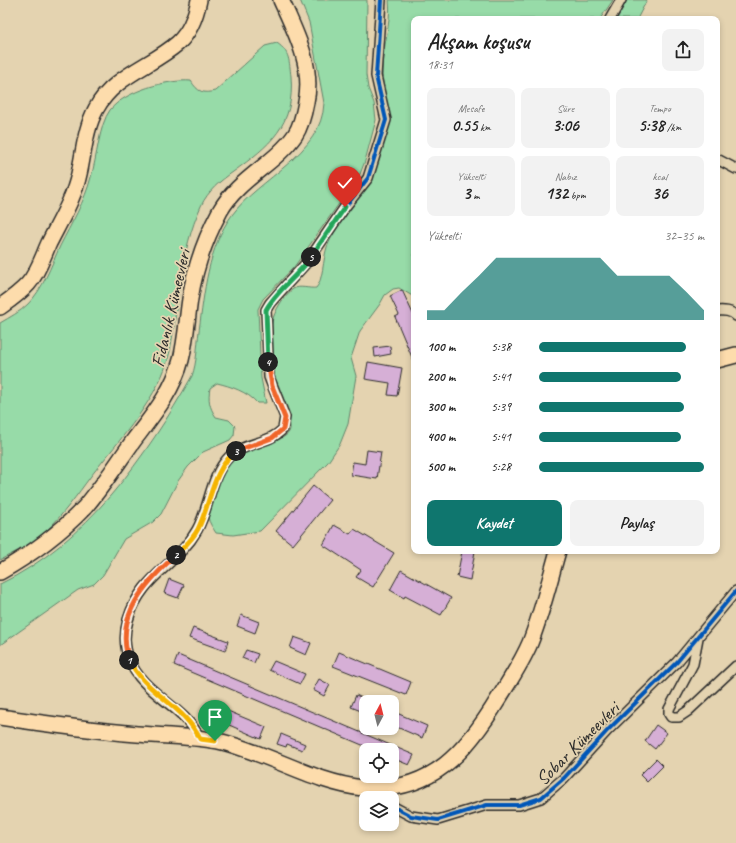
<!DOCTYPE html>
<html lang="tr">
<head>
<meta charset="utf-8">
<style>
  :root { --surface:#fff; --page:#f2f2f2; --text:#222; --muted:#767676; --accent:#0f766e }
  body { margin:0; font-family:Caveat,sans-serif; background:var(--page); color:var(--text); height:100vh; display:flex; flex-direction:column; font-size:15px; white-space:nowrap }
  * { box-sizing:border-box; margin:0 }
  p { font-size:13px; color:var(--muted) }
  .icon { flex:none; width:22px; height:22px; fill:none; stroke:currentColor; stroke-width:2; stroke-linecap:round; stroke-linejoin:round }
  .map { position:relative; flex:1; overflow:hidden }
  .details { position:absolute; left:411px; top:16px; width:309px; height:538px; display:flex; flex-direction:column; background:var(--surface); border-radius:8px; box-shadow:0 2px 6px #0003 }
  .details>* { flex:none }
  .needle { width:26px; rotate:7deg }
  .tools { position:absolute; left:359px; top:695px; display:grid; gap:8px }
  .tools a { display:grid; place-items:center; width:40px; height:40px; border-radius:8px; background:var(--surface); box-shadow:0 2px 6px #0003; font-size:20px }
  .pin { position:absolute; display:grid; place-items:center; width:34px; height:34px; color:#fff; margin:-41px -17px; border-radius:50% 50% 50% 0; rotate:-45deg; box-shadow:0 0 4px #0007 }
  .pin .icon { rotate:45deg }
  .km { position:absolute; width:20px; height:20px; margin:-10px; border-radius:50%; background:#222; color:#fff; font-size:11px; line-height:20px; text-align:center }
  .round { display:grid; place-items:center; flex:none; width:42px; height:42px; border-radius:8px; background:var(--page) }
  .head { display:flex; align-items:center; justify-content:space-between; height:68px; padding:0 16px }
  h1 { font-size:22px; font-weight:600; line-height:30px }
  .figures { display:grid; grid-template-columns:repeat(3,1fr); gap:6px; height:68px; padding:4px 16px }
  .figures div { display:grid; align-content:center; border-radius:8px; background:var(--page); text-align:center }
  .figures b { font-size:17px; font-weight:600 }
  .figures small { font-size:11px; font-weight:400 }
  .figures p { font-size:11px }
  .chart { height:112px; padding:8px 16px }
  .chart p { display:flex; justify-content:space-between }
  .chart svg { width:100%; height:72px; margin-top:4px; fill:var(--accent); opacity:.7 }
  .action { display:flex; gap:8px; margin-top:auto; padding:8px 16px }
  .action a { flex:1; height:46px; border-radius:8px; background:var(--accent); color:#fff; font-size:16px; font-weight:600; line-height:46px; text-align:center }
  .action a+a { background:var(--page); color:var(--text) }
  ul { padding:0 16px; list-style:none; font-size:13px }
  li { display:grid; grid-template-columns:64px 48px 1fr; align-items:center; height:30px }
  li i { height:10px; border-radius:5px; background:var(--accent) }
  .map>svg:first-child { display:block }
</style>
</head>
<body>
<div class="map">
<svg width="736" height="843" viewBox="0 0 736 843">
  <rect width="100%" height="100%" fill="#e4d3b0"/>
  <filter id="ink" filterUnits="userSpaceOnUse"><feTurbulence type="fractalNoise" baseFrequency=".025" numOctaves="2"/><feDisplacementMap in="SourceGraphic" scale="8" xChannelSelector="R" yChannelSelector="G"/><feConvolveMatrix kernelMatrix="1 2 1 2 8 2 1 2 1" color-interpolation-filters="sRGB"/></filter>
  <g filter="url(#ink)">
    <path fill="#97dba8" stroke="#61836a" d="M 300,0 L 367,0 L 366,75 L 368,88 L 374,103 L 376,120 L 365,161 L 360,174 L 294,267 L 263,299 L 258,309 L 261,378 L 266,403 L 257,403 C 248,392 230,386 217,383 L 210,388 C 208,399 209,407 216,417 L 229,420 L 235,426 L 234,435 L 230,440 L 203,452 L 188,467 L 178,481 L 161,514 L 153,522 L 124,539 L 103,575 L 94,584 L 78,590 L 0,645 L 0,584 C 86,543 146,457 192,376 C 197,362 197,346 199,331 C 204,294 208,247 232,215 C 259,178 322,154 324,103 L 309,22 Z
      M 389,0 L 613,0 L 600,19 L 414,19 L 414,297 L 399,288 L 393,289 L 385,295 L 380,304 L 360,331 L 351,358 L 356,376 L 348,424 L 340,444 L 328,462 L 260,531 L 233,535 L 216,533 C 213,528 209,523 208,517 C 207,500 226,462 240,453 C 250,446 289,442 290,429 C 291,414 279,400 276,386 C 273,374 269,334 272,322 C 274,312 284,295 293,289 C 299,285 309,289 316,288 C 323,281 323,259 327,247 C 335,227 350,213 359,194 C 371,172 379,147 389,123 C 390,105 382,88 382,71 C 382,47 392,24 389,0 Z
      M 627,0 L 647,0 L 637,19 L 617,19 Z
      M 277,43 C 290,52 289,61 291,76 C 295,126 270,145 233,172 C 220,181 208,191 201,206 C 180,252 179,302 170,351 C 161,396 119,440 91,476 C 77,495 63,515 45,532 C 33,544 15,552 0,560 L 0,323 C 10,317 20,312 28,304 C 43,289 51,266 60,246 C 71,224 85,201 91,177 C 97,158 99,125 110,110 C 125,91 168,79 191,81 C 198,92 203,94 215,91 L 265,46 Z"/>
    <path fill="#d6afd6" stroke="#2b2b2b" d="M 402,290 L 414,316 L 414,362 L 395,317 L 399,315 L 390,296 Z
      M 390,346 L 391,354 L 375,357 L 374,348 Z
      M 368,362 L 402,368 L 397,396 L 388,395 L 390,383 L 365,379 Z
      M 367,450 L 381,452 L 377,479 L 351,475 L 353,462 L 365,464 Z
      M 313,486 L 330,500 L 293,545 L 276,531 Z
      M 334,525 L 350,534 L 354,529 L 394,553 L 373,587 L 356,577 L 361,570 L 323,545 Z
      M 462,551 L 475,551 L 470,580 L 457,577 Z
      M 401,570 L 451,598 L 441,615 L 405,596 L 404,598 L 390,590 Z
      M 169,579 L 184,585 L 178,598 L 164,593 Z
      M 241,615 L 259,622 L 255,633 L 237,626 Z
      M 193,628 L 228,641 L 225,651 L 189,638 Z
      M 294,637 L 311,643 L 306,655 L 290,648 Z
      M 246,650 L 258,654 L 254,663 L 242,658 Z
      M 339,652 L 411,682 L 406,695 L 333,666 Z
      M 178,655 L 414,755 L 409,765 L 392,758 L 392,750 L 374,750 L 174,665 Z
      M 274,661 L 305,674 L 300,684 L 269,670 Z
      M 319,679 L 330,685 L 324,696 L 313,690 Z
      M 356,695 L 366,700 L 361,711 L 351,707 Z
      M 216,706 L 266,727 L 261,739 L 211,717 Z
      M 392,711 L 427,726 L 422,738 L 392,725 Z
      M 656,725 L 667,733 L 655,749 L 645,741 Z
      M 281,734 L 305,744 L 302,750 L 287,744 L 286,747 L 277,744 Z
      M 656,759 L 663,766 L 647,782 L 640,775 Z"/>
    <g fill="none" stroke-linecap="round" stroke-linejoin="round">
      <defs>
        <path id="street" d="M 610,19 L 621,0
          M 717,159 L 736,169
          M 717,311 C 723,310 732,311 736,316
          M 698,638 L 693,664 L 669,709 L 669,714 L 671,717 L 679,717 L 688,711 L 736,666
          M 200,739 C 183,704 143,695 129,659 C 124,645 124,634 128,620 C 141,575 177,566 197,530 C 210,507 210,475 230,456 C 246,442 269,444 283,429 L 285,417 L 269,377 L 266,310 L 270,303 L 308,261 L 345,207 L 368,178 L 386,120 L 376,76 L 381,0
          M 392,806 L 411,816 L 438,820 L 487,805 L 519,805 L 541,798 L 564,778 L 608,730 L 677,662 L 736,591"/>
        <path id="primary" d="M 0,307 C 10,300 20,293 28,284 C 38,273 43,256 49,243 C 60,221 74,198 79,174 C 84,152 85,129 96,109 C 113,76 152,66 178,43 C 190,32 196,15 199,0
          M 717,360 L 736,355
          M 0,572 C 30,555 61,532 85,507 C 103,486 118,462 134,440 C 153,415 173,391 181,360 C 186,340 187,319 190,299 C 195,267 205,239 220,211 C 238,179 275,164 295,135 C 301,126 304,113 306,102 C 314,67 295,31 281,0
          M 0,717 C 46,724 91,730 137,734 C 164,736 192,736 218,741 C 267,752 314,783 363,788 C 431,794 467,751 499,698 C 510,680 522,662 530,643 C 542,613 549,582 558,551"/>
      </defs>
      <use href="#street" stroke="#2b2b2b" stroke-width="12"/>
      <use href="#primary" stroke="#2b2b2b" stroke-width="18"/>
      <use href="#street" stroke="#e4d3b0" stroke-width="9"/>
      <use href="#primary" stroke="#fddcac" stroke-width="15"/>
      <defs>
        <path id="cycleway" d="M 200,739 C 183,704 143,695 129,659 C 124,645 124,634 128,620 C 141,575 177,566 197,530 C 210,507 210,475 230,456 C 246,442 269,444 283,429 L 285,417 L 269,377 L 266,310 L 270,303 L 308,261 L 345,207 L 368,178 L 386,120 L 376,76 L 381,0
          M 392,806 L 411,816 L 438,820 L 487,805 L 519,805 L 541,798 L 564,778 L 608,730 L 677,662 L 736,591"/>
      </defs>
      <use href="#cycleway" stroke="#e4d3b0" stroke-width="6"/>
      <use href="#cycleway" stroke="#0057b8" stroke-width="4"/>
    </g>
  </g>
  <g fill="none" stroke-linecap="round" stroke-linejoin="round" filter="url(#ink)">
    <defs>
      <path id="split-1" d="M 129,660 C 146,694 184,705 200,739 L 215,741"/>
      <path id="split-2" d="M 129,660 C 114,616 146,582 176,555"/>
      <path id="split-3" d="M 176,555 C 184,547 193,539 198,529 C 211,503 212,470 236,451"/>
      <path id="split-4" d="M 236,451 L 272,438 L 283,429 L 285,418 L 272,386 L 268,362"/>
      <path id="split-5" d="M 268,362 L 266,310 C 276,291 298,276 311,257"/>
      <path id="split-6" d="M 311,257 L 345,207"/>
    </defs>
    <use href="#split-1" stroke="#fff" stroke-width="8"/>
    <use href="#split-2" stroke="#fff" stroke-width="8"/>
    <use href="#split-3" stroke="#fff" stroke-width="8"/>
    <use href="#split-4" stroke="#fff" stroke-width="8"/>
    <use href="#split-5" stroke="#fff" stroke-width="8"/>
    <use href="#split-6" stroke="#fff" stroke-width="8"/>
    <use href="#split-1" stroke="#f5b400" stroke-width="5"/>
    <use href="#split-2" stroke="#f0652b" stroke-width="5"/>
    <use href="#split-3" stroke="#f5b400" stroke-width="5"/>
    <use href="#split-4" stroke="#f0652b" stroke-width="5"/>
    <use href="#split-5" stroke="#22a559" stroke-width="5"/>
    <use href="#split-6" stroke="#22a559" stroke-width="5"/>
  </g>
  <g text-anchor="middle" stroke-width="3.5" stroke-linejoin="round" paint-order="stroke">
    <g font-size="19" fill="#2b2b2b" stroke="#e4d3b0">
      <text transform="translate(170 308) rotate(-77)" y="7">Fidanlık Kümeevleri</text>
      <text transform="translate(577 743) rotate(-45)" y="7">Sobar Kümeevleri</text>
    </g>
  </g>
</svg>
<div class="tools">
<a><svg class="needle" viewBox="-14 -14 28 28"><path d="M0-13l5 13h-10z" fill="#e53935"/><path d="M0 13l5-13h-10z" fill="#767676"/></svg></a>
<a><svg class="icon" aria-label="locate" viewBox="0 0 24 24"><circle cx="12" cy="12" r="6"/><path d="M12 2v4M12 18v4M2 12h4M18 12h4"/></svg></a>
<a><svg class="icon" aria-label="layers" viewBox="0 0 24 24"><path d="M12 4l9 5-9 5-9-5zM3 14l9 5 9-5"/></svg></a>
</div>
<div class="pin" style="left:215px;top:741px;background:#1e9e55"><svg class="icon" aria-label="arrive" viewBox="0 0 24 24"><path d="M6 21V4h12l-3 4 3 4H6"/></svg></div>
<div class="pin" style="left:345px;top:207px;background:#d93025"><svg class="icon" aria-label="check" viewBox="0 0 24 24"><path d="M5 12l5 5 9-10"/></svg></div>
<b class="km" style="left:129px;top:660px">1</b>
<b class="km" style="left:176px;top:555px">2</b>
<b class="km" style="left:236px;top:451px">3</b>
<b class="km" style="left:268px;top:362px">4</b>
<b class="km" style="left:311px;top:257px">5</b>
<section class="details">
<div class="head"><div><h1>Akşam koşusu</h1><p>18:31</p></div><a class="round"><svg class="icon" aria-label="share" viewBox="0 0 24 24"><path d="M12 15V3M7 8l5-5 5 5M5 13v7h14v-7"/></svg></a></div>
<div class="figures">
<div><p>Mesafe</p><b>0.55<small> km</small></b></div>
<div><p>Süre</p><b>3:06</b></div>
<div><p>Tempo</p><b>5:38<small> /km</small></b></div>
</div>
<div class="figures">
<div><p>Yükselti</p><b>3<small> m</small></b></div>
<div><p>Nabız</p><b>132<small> bpm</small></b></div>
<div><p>kcal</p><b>36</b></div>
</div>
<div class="chart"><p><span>Yükselti</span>32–35 m</p>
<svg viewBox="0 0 160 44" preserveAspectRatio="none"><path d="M0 44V38L10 38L20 27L30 17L40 6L50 6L60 6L70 6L80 6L90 6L100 6L110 17L120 17L130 17L140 17L150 27L160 38V44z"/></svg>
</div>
<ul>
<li><b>100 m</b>5:38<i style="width:89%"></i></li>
<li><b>200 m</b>5:41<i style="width:86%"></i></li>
<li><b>300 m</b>5:39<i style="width:88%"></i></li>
<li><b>400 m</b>5:41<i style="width:86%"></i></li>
<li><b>500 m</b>5:28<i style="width:100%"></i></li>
</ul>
<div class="action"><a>Kaydet</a><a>Paylaş</a></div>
</section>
</div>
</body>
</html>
